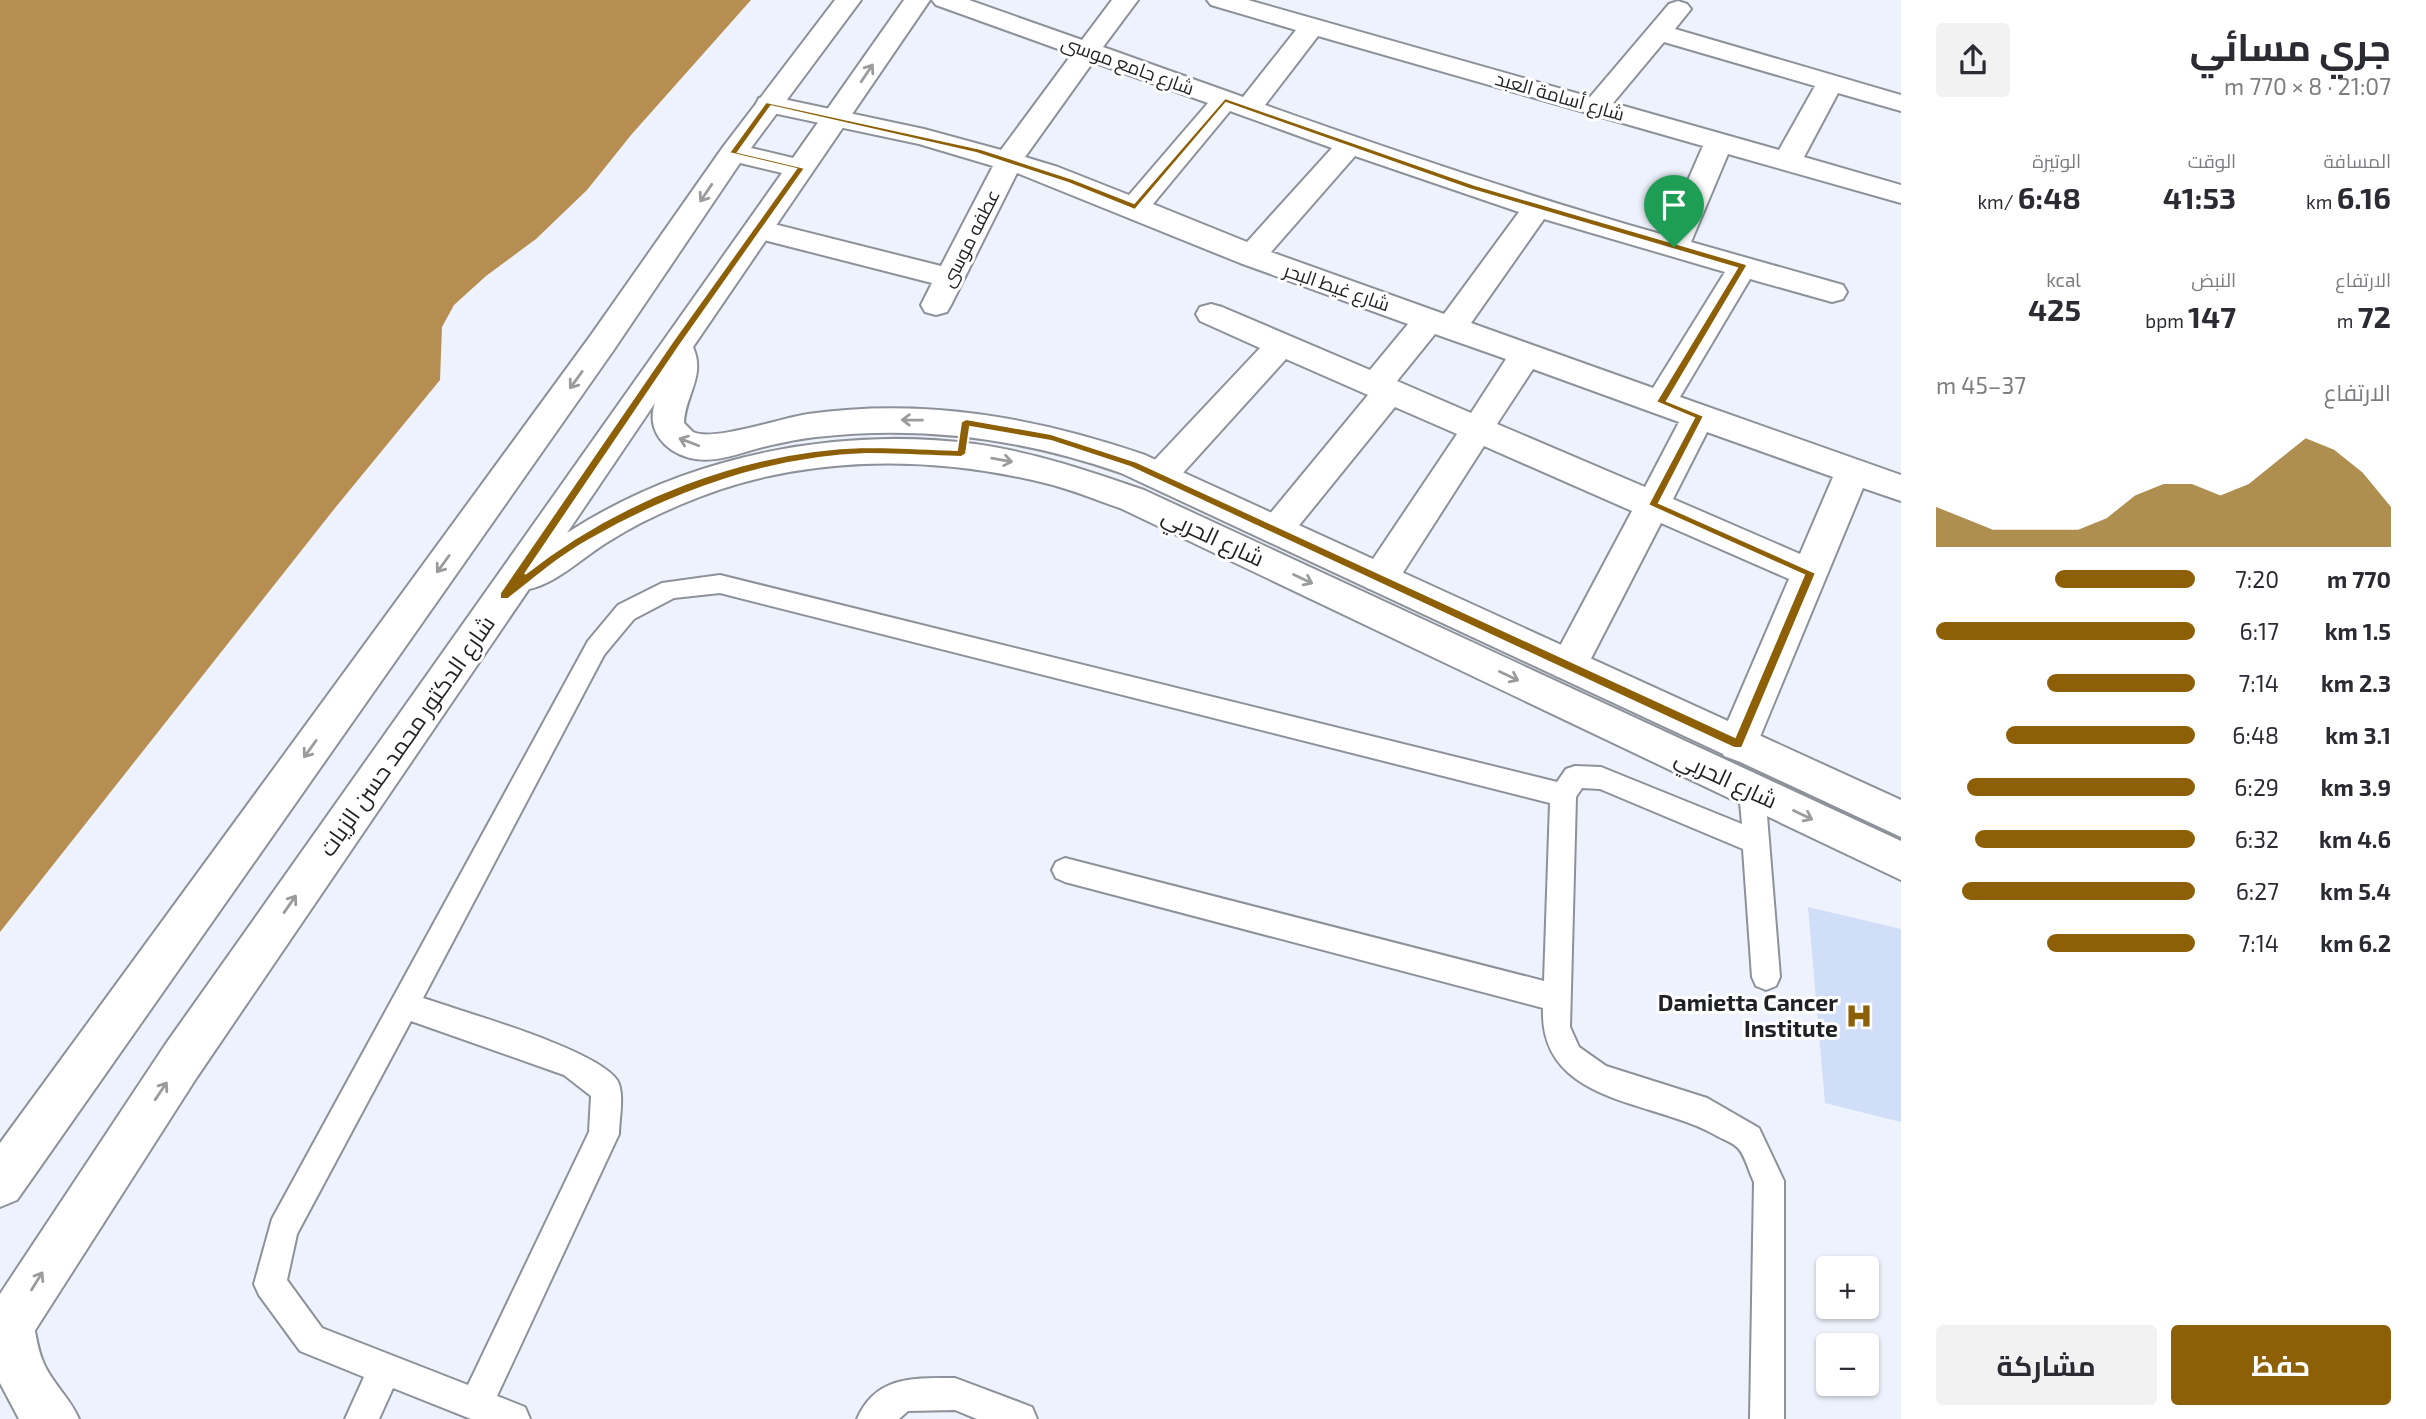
<!DOCTYPE html>
<html lang="ar">
<head>
<meta charset="utf-8">
<style>
  :root { --surface:#fff; --page:#f2f2f3; --text:#2b2b33; --muted:#7c7c81; --accent:#8d6007 }
  body { margin:0; font-family:"Exo 2",Cairo,sans-serif; background:var(--page); color:var(--text); direction:rtl; height:100vh; display:flex; flex-direction:column; font-size:26px; white-space:nowrap }
  * { box-sizing:border-box; margin:0 }
  p { font-size:23px; color:var(--muted) }
  .icon { flex:none; width:38px; height:38px; fill:none; stroke:currentColor; stroke-width:2; stroke-linecap:round; stroke-linejoin:round }
  .map { position:relative; flex:1; overflow:hidden; direction:ltr }
  .panel { display:flex; flex-direction:column; background:var(--surface); width:525px }
  .panel>* { flex:none }
  .controls { position:absolute; left:1816px; top:1256px; display:grid; gap:14px }
  .controls a { display:grid; place-items:center; width:63px; height:63px; border-radius:7px; background:var(--surface); box-shadow:0 2px 5px #0004; font-size:35px }
  .pin { position:absolute; display:grid; place-items:center; width:60px; height:60px; color:#fff; margin:-72px -30px; border-radius:50% 50% 50% 0; rotate:-45deg; box-shadow:0 0 7px #0007 }
  .pin .icon { rotate:45deg }
  .round { display:grid; place-items:center; flex:none; width:74px; height:74px; border-radius:7px; background:var(--page) }
  .summary { display:flex; align-items:center; justify-content:space-between; height:119px; padding:0 35px }
  h1 { font-size:38px; font-weight:700; line-height:52px }
  .stats { display:grid; grid-template-columns:repeat(3,1fr); gap:10px; height:119px; padding:7px 35px }
  .stats div { display:grid; align-content:center }
  .stats b { font-size:30px; font-weight:700 }
  .stats small { font-size:19px; font-weight:400 }
  .stats p { font-size:19px }
  .chart { height:196px; padding:14px 35px }
  .chart p { display:flex; justify-content:space-between }
  .chart svg { width:100%; height:126px; margin-top:7px; fill:var(--accent); opacity:.7 }
  .primary-button { display:flex; gap:14px; margin-top:auto; padding:14px 35px }
  .primary-button a { flex:1; height:80px; border-radius:7px; background:var(--accent); color:#fff; font-size:28px; font-weight:700; line-height:80px; text-align:center }
  .primary-button a+a { background:var(--page); color:var(--text) }
  ul { padding:0 35px; list-style:none; font-size:23px }
  li { display:grid; grid-template-columns:112px 84px 1fr; align-items:center; height:52px }
  li i { height:18px; border-radius:9px; background:var(--accent) }
  main { display:flex; flex:1; min-height:0 }
  .map>svg:first-child { display:block }
</style>
</head>
<body>
<main>
<section class="panel">
<div class="summary"><div><h1>جري مسائي</h1><p>21:07 · 8 × 770 m</p></div><a class="round"><svg class="icon" aria-label="share" viewBox="0 0 24 24"><path d="M12 15V3M7 8l5-5 5 5M5 13v7h14v-7"/></svg></a></div>
<div class="stats">
<div><p>المسافة</p><b>6.16<small> km</small></b></div>
<div><p>الوقت</p><b>41:53</b></div>
<div><p>الوتيرة</p><b>6:48<small> /km</small></b></div>
</div>
<div class="stats">
<div><p>الارتفاع</p><b>72<small> m</small></b></div>
<div><p>النبض</p><b>147<small> bpm</small></b></div>
<div><p>kcal</p><b>425</b></div>
</div>
<div class="chart"><p><span>الارتفاع</span>37–45 m</p>
<svg viewBox="0 0 160 44" preserveAspectRatio="none"><path d="M0 44V30L10 34L20 38L30 38L40 38L50 38L60 34L70 26L80 22L90 22L100 26L110 22L120 14L130 6L140 10L150 18L160 30V44z"/></svg>
</div>
<ul>
<li><b>770 m</b>7:20<i style="width:54%"></i></li>
<li><b>1.5 km</b>6:17<i style="width:100%"></i></li>
<li><b>2.3 km</b>7:14<i style="width:57%"></i></li>
<li><b>3.1 km</b>6:48<i style="width:73%"></i></li>
<li><b>3.9 km</b>6:29<i style="width:88%"></i></li>
<li><b>4.6 km</b>6:32<i style="width:85%"></i></li>
<li><b>5.4 km</b>6:27<i style="width:90%"></i></li>
<li><b>6.2 km</b>7:14<i style="width:57%"></i></li>
</ul>
<div class="primary-button"><a>حفظ</a><a>مشاركة</a></div>
</section>
<div class="map">
<svg width="1901" height="1419" viewBox="0 0 1901 1419">
  <rect width="100%" height="100%" fill="#eef2fc"/>
  <path fill="#b78e51" d="M 0,0 L 751,0 L 631,135 L 587,190 L 536,239 L 486,276 L 454,305 L 442,327 L 440,380 L 335,508 L 0,932 Z"/>
  <path fill="#d1def7" d="M 1808,907 L 1901,929 L 1901,1122 L 1825,1103 Z"/>
  <g fill="none" stroke-linecap="round" stroke-linejoin="round">
    <defs>
      <path id="service" d="M 720,575 L 1557,782 L 1566,769 L 1575,766 L 1601,767 L 1742,824 L 1739,791 L 1743,783 L 1752,780 L 1761,783 L 1765,791 L 1780,977 L 1776,986 L 1766,990 L 1756,986 L 1752,977 L 1743,849 L 1600,789 L 1582,788 L 1576,797 L 1570,1027 L 1579,1047 L 1606,1066 L 1707,1098 L 1759,1128 L 1784,1181 L 1784,1419 L 1750,1419 L 1754,1182 C 1749,1172 1745,1155 1738,1148 C 1733,1143 1725,1140 1719,1137 C 1656,1099 1539,1106 1543,1008 L 1065,882 L 1056,878 L 1052,870 L 1056,862 L 1065,858 L 1544,981 L 1550,803 L 720,593 L 674,598 L 634,619 L 604,655 L 423,998 C 463,1012 596,1049 617,1080 C 625,1093 619,1119 619,1134 L 497,1396 L 525,1407 L 530,1419 L 471,1419 L 393,1388 L 379,1419 L 345,1419 L 364,1377 L 300,1351 L 259,1295 L 254,1284 L 272,1219 L 588,641 L 618,605 L 662,583 ZM 411,1021 L 564,1075 L 591,1096 L 589,1132 L 468,1385 L 322,1328 L 287,1280 L 297,1234 Z
        M 955,1378 L 1032,1407 L 1037,1419 L 977,1419 L 955,1410 L 908,1411 L 899,1419 L 857,1419 C 876,1375 915,1378 955,1378 Z"/>
      <path id="minor" d="M 932,0 L 969,0 L 1082,40 L 1112,0 L 1138,0 L 1103,47 L 1243,97 L 1296,30 L 1211,5 L 1207,0 L 1248,0 L 1590,97 L 1669,4 L 1678,1 L 1687,4 L 1691,9 L 1675,29 L 1901,95 L 1901,111 L 1838,93 L 1804,157 L 1901,185 L 1901,203 L 1728,154 L 1691,242 L 1843,285 L 1847,292 L 1843,299 L 1832,302 L 1750,279 L 1680,397 L 1901,475 L 1901,501 L 1863,488 L 1752,756 L 1738,761 L 1724,756 L 1718,744 L 1789,579 L 1661,523 L 1582,676 L 1569,680 L 1556,676 L 1550,665 L 1632,511 L 1484,446 L 1393,588 L 1380,592 L 1367,588 L 1362,578 L 1367,568 L 1457,434 L 1395,407 L 1288,539 L 1276,543 L 1264,539 L 1258,530 L 1264,521 L 1368,395 L 1286,359 L 1172,485 L 1160,489 L 1148,485 L 1143,476 L 1148,467 L 1260,348 L 1200,321 L 1196,314 L 1200,307 L 1211,304 L 1222,307 L 1370,370 L 1408,324 L 1240,263 L 1017,173 L 951,305 L 947,312 L 936,315 L 925,312 L 921,305 L 932,283 L 748,236 L 743,229 L 748,222 L 758,220 L 941,266 L 993,166 L 919,144 L 759,110 L 756,104 L 759,98 L 769,96 L 924,129 L 1001,150 L 1072,54 L 936,5 ZM 1318,36 L 1703,146 L 1664,235 C 1529,197 1397,152 1265,105 ZM 1664,42 L 1815,86 L 1779,150 L 1613,103 ZM 1093,62 L 1208,103 L 1129,195 L 1058,167 L 1025,157 ZM 1230,111 L 1332,148 L 1247,242 L 1153,204 ZM 1355,156 L 1519,212 L 1444,314 L 1271,252 ZM 1544,219 L 1725,272 L 1653,388 L 1471,323 ZM 1435,334 L 1506,359 L 1471,413 L 1397,381 ZM 1533,369 L 1679,422 L 1645,487 L 1497,424 ZM 1707,432 L 1833,477 L 1800,554 L 1673,499 Z
        M 10,1298 L 28,1305 C 36,1324 35,1345 44,1364 C 53,1384 70,1398 79,1419 L 19,1419 L 0,1383 L 0,1302 Z"/>
      <path id="tertiary" d="M 835,0 L 861,0 L 751,148 L 793,158 L 904,0 L 930,0 L 693,347 C 706,376 685,395 684,423 L 693,432 C 713,442 781,418 808,414 C 924,398 1035,417 1145,455 L 1901,800 L 1901,837 L 1121,473 C 1021,438 921,425 816,437 C 798,439 780,443 763,447 C 739,453 715,464 690,458 C 664,451 646,430 655,403 L 567,533 C 685,456 836,426 975,444 C 1033,452 1089,471 1144,490 L 1901,841 L 1901,880 L 1120,508 C 1096,500 1073,490 1049,484 C 930,454 797,454 682,504 C 658,514 633,526 611,540 C 585,555 558,583 529,589 L 197,1077 L 18,1357 L 0,1364 L 0,1294 L 165,1045 L 782,173 L 740,163 L 613,351 L 17,1200 L 0,1207 L 0,1143 L 591,335 L 723,147 Z"/>
    </defs>
    <use href="#service" stroke="#8c919a" stroke-width="4"/>
    <use href="#minor" stroke="#8c919a" stroke-width="4"/>
    <use href="#tertiary" stroke="#8c919a" stroke-width="4"/>
    <use href="#service" fill="#fff" fill-rule="evenodd"/>
    <use href="#minor" fill="#fff" fill-rule="evenodd"/>
    <use href="#tertiary" fill="#fff" fill-rule="evenodd"/>
  </g>
  <defs><path id="oneway-shaft" d="M-6 0H5M1.5-3L5.5 0L1.5 3" fill="none" stroke-width="1.6" stroke-linecap="round" stroke-linejoin="round" transform="scale(1.75)"/></defs>
  <g stroke="#9a9b9c">
    <use href="#oneway-shaft" transform="translate(867 73) rotate(-56)"/>
    <use href="#oneway-shaft" transform="translate(706 193) rotate(124)"/>
    <use href="#oneway-shaft" transform="translate(576 380) rotate(126)"/>
    <use href="#oneway-shaft" transform="translate(912 420) rotate(-179)"/>
    <use href="#oneway-shaft" transform="translate(689 442) rotate(-159)"/>
    <use href="#oneway-shaft" transform="translate(1002 460) rotate(10)"/>
    <use href="#oneway-shaft" transform="translate(443 564) rotate(126)"/>
    <use href="#oneway-shaft" transform="translate(1303 579) rotate(25)"/>
    <use href="#oneway-shaft" transform="translate(1509 676) rotate(25)"/>
    <use href="#oneway-shaft" transform="translate(310 749) rotate(126)"/>
    <use href="#oneway-shaft" transform="translate(1803 815) rotate(25)"/>
    <use href="#oneway-shaft" transform="translate(290 904) rotate(-55)"/>
    <use href="#oneway-shaft" transform="translate(161 1091) rotate(-56)"/>
    <use href="#oneway-shaft" transform="translate(37 1281) rotate(-58)"/>
  </g>
  <path fill="#8d6007" stroke="#fff" stroke-width="2" fill-rule="evenodd" d="M 1225,98 L 1475,185 L 1746,264 L 1747,266 L 1667,401 L 1704,416 L 1659,503 L 1816,573 L 1742,748 L 1734,748 L 1130,467 L 1051,441 L 970,427 L 966,454 L 961,457 C 930,456 898,454 866,454 C 769,457 673,492 589,540 C 560,556 534,579 508,599 L 500,599 L 500,593 L 673,341 L 796,169 L 729,153 L 766,102 L 981,149 L 1073,179 L 1134,203 ZM 1226,103 L 1469,189 L 1737,268 L 1656,402 L 1694,418 L 1648,505 L 1804,575 L 1735,737 L 1137,462 L 1051,434 L 966,419 L 961,422 L 957,450 C 927,449 896,447 866,447 C 745,450 619,500 525,574 L 680,345 L 805,168 L 738,152 L 771,106 L 976,153 L 1068,183 L 1135,210 Z"/>
  <defs>
    <symbol id="hospital-bare" viewBox="-9 -9 18 18"><path d="M-5-5h3v3.5h4V-5h3V5h-3V1.5h-4V5h-3Z" fill="#8d6007" stroke="#fff" stroke-width="2.5" paint-order="stroke"/></symbol>
  </defs>
  <g fill-rule="evenodd">
    <use href="#hospital-bare" x="1840" y="997" width="38" height="38"/>
  </g>
  <g text-anchor="middle" stroke-width="6" stroke-linejoin="round" paint-order="stroke">
    <g font-size="19" fill="#1f2124" stroke="#fff">
      <text transform="translate(1128 65) rotate(20)" y="7">شارع جامع موسى</text>
      <text transform="translate(1560 96) rotate(16)" y="7">شارع أسامة العبد</text>
      <text transform="translate(970 238) rotate(-63)" y="7">عطفه موسى</text>
      <text transform="translate(1337 287) rotate(19)" y="7">شارع غيط البحر</text>
    </g>
    <g font-size="23" fill="#1f2124" stroke="#fff">
      <text transform="translate(1213 537) rotate(25)" y="8">شارع الحربي</text>
      <text transform="translate(407 736) rotate(-55)" y="8">شارع الدكتور محمد حسن الزيات</text>
      <text transform="translate(1726 779) rotate(25)" y="8">شارع الحربي</text>
    </g>
    <g font-size="23" font-weight="bold" fill="#1f2124" stroke="#fff" text-anchor="end">
      <text x="1838" y="1011">Damietta Cancer<tspan x="1838" dy="26">Institute</tspan></text>
    </g>
  </g>
</svg>
<div class="controls">
<a>+</a>
<a>−</a>
</div>
<div class="pin" style="left:1674px;top:247px;background:#1e9e55"><svg class="icon" aria-label="arrive" viewBox="0 0 24 24"><path d="M6 21V4h12l-3 4 3 4H6"/></svg></div>
</div>
</main>
</body>
</html>
